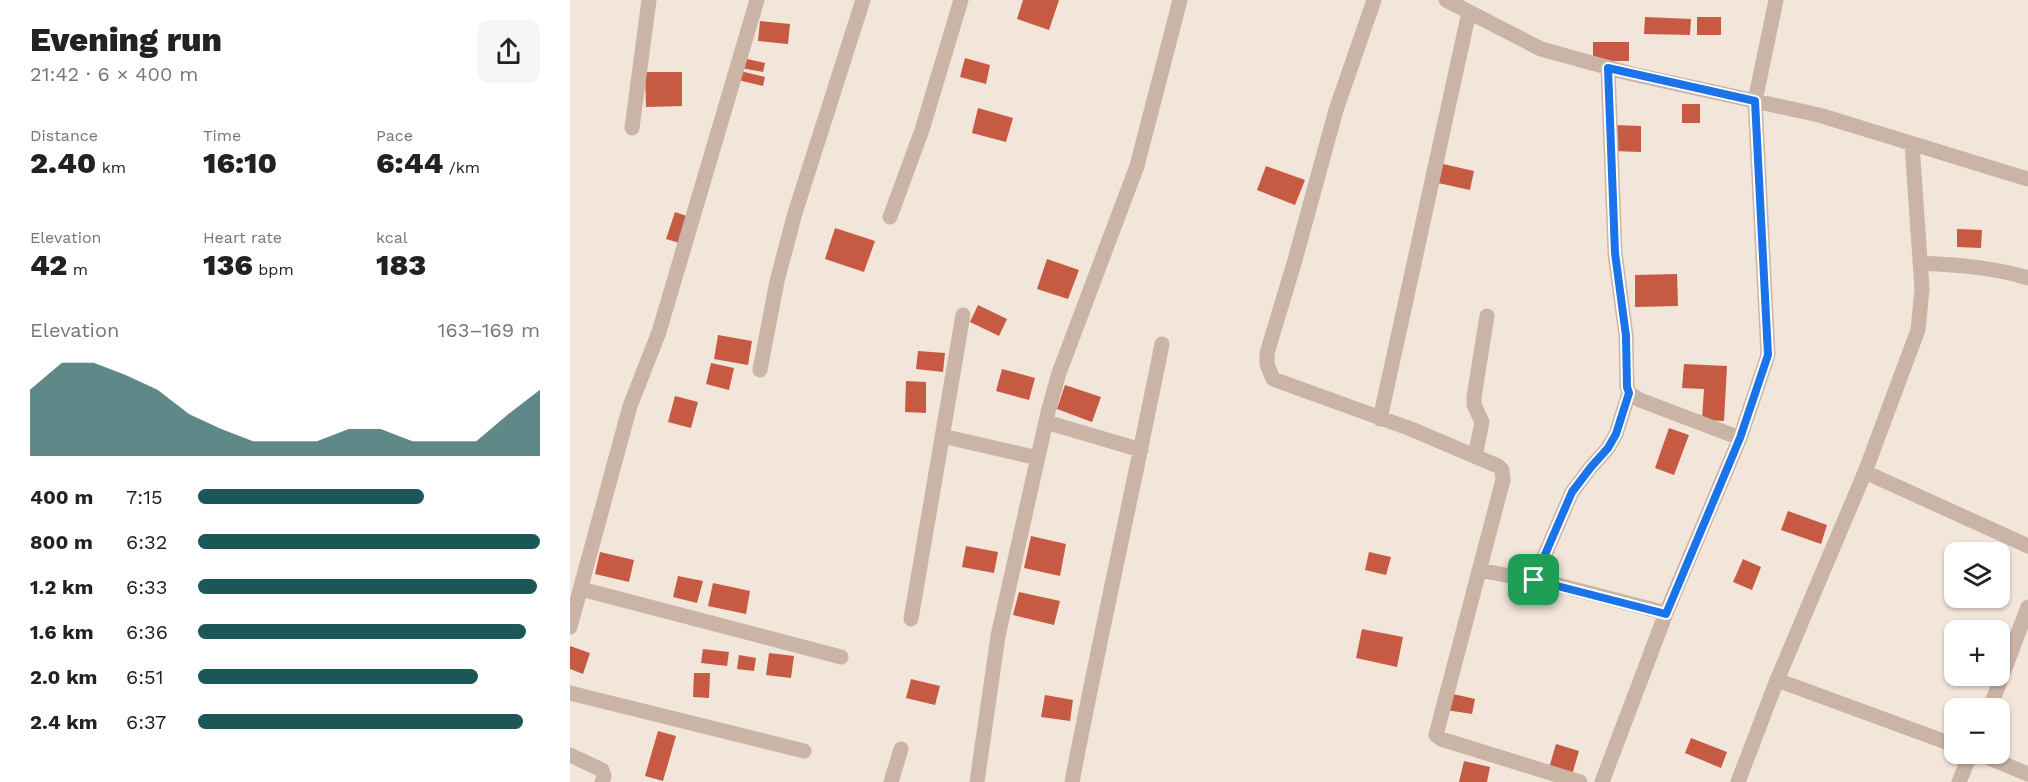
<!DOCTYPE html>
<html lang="en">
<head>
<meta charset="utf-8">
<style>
  :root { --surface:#fff; --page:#f6f6f6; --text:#222; --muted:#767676; --accent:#1c5757 }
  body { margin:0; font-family:"Work Sans",sans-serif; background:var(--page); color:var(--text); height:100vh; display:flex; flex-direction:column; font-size:22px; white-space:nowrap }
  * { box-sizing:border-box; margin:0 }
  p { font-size:20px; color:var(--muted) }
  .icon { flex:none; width:33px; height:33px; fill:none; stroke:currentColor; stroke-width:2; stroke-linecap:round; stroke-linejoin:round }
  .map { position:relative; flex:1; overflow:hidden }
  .drawer { display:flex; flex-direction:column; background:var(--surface); width:570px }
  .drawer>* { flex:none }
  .buttons { position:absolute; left:1374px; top:542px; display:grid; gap:12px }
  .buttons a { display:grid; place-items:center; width:66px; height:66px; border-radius:12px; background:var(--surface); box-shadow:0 2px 4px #0004; font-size:30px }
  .pin { position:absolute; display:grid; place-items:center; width:51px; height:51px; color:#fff; margin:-26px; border-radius:12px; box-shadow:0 3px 9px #0006 }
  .round { display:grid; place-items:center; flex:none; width:63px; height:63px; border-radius:12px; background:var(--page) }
  .headline { display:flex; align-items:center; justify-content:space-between; height:102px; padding:0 30px }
  h1 { font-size:33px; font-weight:800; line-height:45px }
  .figures { display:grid; grid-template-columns:repeat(3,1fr); gap:9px; height:102px; padding:6px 30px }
  .figures div { display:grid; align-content:center }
  .figures b { font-size:30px; font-weight:800 }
  .figures small { font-size:16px; font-weight:400 }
  .figures p { font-size:16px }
  .chart { height:168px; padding:12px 30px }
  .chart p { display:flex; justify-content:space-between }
  .chart svg { width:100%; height:108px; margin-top:6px; fill:var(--accent); opacity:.7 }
  ul { padding:0 30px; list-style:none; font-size:20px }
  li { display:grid; grid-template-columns:96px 72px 1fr; align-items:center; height:45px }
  li i { height:15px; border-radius:8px; background:var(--accent) }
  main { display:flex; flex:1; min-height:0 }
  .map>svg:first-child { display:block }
</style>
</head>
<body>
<main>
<section class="drawer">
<div class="headline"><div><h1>Evening run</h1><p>21:42 · 6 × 400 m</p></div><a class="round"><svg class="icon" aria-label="share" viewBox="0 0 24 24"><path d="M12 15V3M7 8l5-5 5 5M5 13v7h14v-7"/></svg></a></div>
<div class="figures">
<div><p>Distance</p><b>2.40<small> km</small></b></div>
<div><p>Time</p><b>16:10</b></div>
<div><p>Pace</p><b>6:44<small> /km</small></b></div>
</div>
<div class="figures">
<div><p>Elevation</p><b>42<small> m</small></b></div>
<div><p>Heart rate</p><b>136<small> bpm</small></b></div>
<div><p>kcal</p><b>183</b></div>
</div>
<div class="chart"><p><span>Elevation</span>163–169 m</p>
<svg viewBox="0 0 160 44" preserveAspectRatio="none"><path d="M0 44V17L10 6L20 6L30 11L40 17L50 27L60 33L70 38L80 38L90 38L100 33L110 33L120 38L130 38L140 38L150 27L160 17V44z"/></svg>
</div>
<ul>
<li><b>400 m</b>7:15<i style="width:66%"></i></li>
<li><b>800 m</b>6:32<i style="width:100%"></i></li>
<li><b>1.2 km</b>6:33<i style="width:99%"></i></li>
<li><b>1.6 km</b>6:36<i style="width:96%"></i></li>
<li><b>2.0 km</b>6:51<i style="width:82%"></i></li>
<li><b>2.4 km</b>6:37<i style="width:95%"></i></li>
</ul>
</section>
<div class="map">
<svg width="1458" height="782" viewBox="0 0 1458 782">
  <rect width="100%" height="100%" fill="#f2e5da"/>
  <path fill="#c65a43" d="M 453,0 L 489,0 L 479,30 L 447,19 Z
    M 1075,17 L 1121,19 L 1120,35 L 1074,34 Z
    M 1127,17 L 1151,17 L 1151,35 L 1127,35 Z
    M 190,21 L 220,24 L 218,44 L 188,41 Z
    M 1023,42 L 1059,42 L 1059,61 L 1023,61 Z
    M 173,58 L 195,63 L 193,72 L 171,68 Z
    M 395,58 L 420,65 L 416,84 L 390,77 Z
    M 170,71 L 195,77 L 193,86 L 168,80 Z
    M 75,72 L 112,72 L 112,106 L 76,107 Z
    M 1112,104 L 1130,104 L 1130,123 L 1112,123 Z
    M 408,108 L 443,118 L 436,142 L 402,133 Z
    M 1044,125 L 1071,126 L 1071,152 L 1043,151 Z
    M 873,164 L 904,171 L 900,190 L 868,183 Z
    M 696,166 L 735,180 L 725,205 L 687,190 Z
    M 105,212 L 122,218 L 113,244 L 96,239 Z
    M 265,228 L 305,241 L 294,272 L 255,259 Z
    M 1387,229 L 1412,230 L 1411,248 L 1387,247 Z
    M 477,259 L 509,270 L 498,299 L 467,289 Z
    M 1107,274 L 1108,306 L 1065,307 L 1065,275 Z
    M 408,305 L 437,319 L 429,336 L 400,322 Z
    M 148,335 L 182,341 L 178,365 L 144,359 Z
    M 348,351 L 375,353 L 373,372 L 346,369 Z
    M 141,363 L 164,368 L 159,390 L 136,384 Z
    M 1114,364 L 1157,366 L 1154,421 L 1132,420 L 1134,389 L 1112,388 Z
    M 432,369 L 465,378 L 459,400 L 426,391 Z
    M 336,381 L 356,382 L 356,413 L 335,412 Z
    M 495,385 L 531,397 L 522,422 L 487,409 Z
    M 105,396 L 128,402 L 121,428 L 98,422 Z
    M 1099,428 L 1119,435 L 1104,475 L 1085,468 Z
    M 1218,511 L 1257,525 L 1251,544 L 1211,530 Z
    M 461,536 L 496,544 L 490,576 L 454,568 Z
    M 396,546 L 428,552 L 424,573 L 392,567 Z
    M 30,552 L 64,560 L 59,582 L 25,574 Z
    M 799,552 L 821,557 L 816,575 L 795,570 Z
    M 1173,559 L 1191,567 L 1182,590 L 1163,582 Z
    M 108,576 L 133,581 L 127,603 L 103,597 Z
    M 143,583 L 180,591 L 176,614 L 138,606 Z
    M 449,592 L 490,601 L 484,625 L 443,615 Z
    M 792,629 L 833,637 L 827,667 L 786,658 Z
    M 0,646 L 20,653 L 13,674 L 0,669 Z
    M 133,649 L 159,652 L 157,666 L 131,663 Z
    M 199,653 L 224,656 L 221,678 L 196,675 Z
    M 169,655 L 186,658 L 184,671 L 167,669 Z
    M 124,673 L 140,673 L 139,698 L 123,697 Z
    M 341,679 L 370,686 L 365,705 L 336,698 Z
    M 879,693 L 905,699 L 902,714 L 876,710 Z
    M 475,695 L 503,700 L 500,721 L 471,717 Z
    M 88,731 L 106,736 L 93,781 L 75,776 Z
    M 1121,738 L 1157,752 L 1151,768 L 1115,753 Z
    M 986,744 L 1009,751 L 1002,775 L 979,768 Z
    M 894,761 L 920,767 L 917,782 L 889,782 Z"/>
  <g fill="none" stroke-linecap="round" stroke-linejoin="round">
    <path stroke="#cab4a6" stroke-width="15" d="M 804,0 L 766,110 L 725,260 L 697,353 L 697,364 L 703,379 L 841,429 L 928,466 L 932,470 L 933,480 L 866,735 L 871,739 L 1010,782
      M 876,0 L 971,49 L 1062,74 L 1249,115 L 1458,179
      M 1038,68 L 1045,253 L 1056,336 L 1057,386 L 1059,393 L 1070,400 L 1170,438
      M 62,128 L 79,0
      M 320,217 L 352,130 L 391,0
      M 1350,263 C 1387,265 1423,267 1458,278
      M 190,370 L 207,281 L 225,213 L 293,0
      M 810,419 L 899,12
      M 476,422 L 571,450
      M 372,436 L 468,458
      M 905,456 L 912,422 L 904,405 L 904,397 L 917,316
      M 1295,472 L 1458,546
      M 909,570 L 988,585 L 1096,613
      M 964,580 L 1002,492 L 1021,467 L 1038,448 L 1046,434 L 1059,393
      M 11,589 L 271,657
      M 341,619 L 393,315
      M 0,627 L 60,406 L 89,332 L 187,0
      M 1207,680 L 1384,745
      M 0,693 L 234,751
      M 1420,708 L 1458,607
      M 1407,753 L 1458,774
      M 0,755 L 32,770 L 34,776 L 32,782
      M 321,782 L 331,749
      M 407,782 L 428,636 L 478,412 L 489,373 L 567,166 L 610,0
      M 502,782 C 530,636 563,490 592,344
      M 1032,782 L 1096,613 L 1170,438 L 1198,355 L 1185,101 L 1206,0
      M 1168,782 L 1207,680 L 1295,472 L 1348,330 L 1352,289 L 1342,144
      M 1389,782 L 1401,753"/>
  </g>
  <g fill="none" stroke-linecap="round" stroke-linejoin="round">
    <defs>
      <path id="route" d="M 1038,68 L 1185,101 L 1198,355 L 1170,438 L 1096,614 L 964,580 L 1002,492 L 1021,467 L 1038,448 L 1046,434 L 1059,393 L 1057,387 L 1056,336 L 1045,253 Z"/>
    </defs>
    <use href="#route" stroke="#fff" stroke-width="12"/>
    <use href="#route" stroke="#1a73e8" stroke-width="8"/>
  </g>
</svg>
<div class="buttons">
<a><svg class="icon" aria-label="layers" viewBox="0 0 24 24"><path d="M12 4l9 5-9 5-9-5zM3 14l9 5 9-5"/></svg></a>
<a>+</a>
<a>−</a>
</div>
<div class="pin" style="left:964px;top:580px;background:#1e9e55"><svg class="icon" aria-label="arrive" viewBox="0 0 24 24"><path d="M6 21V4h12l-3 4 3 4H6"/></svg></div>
</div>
</main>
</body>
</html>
